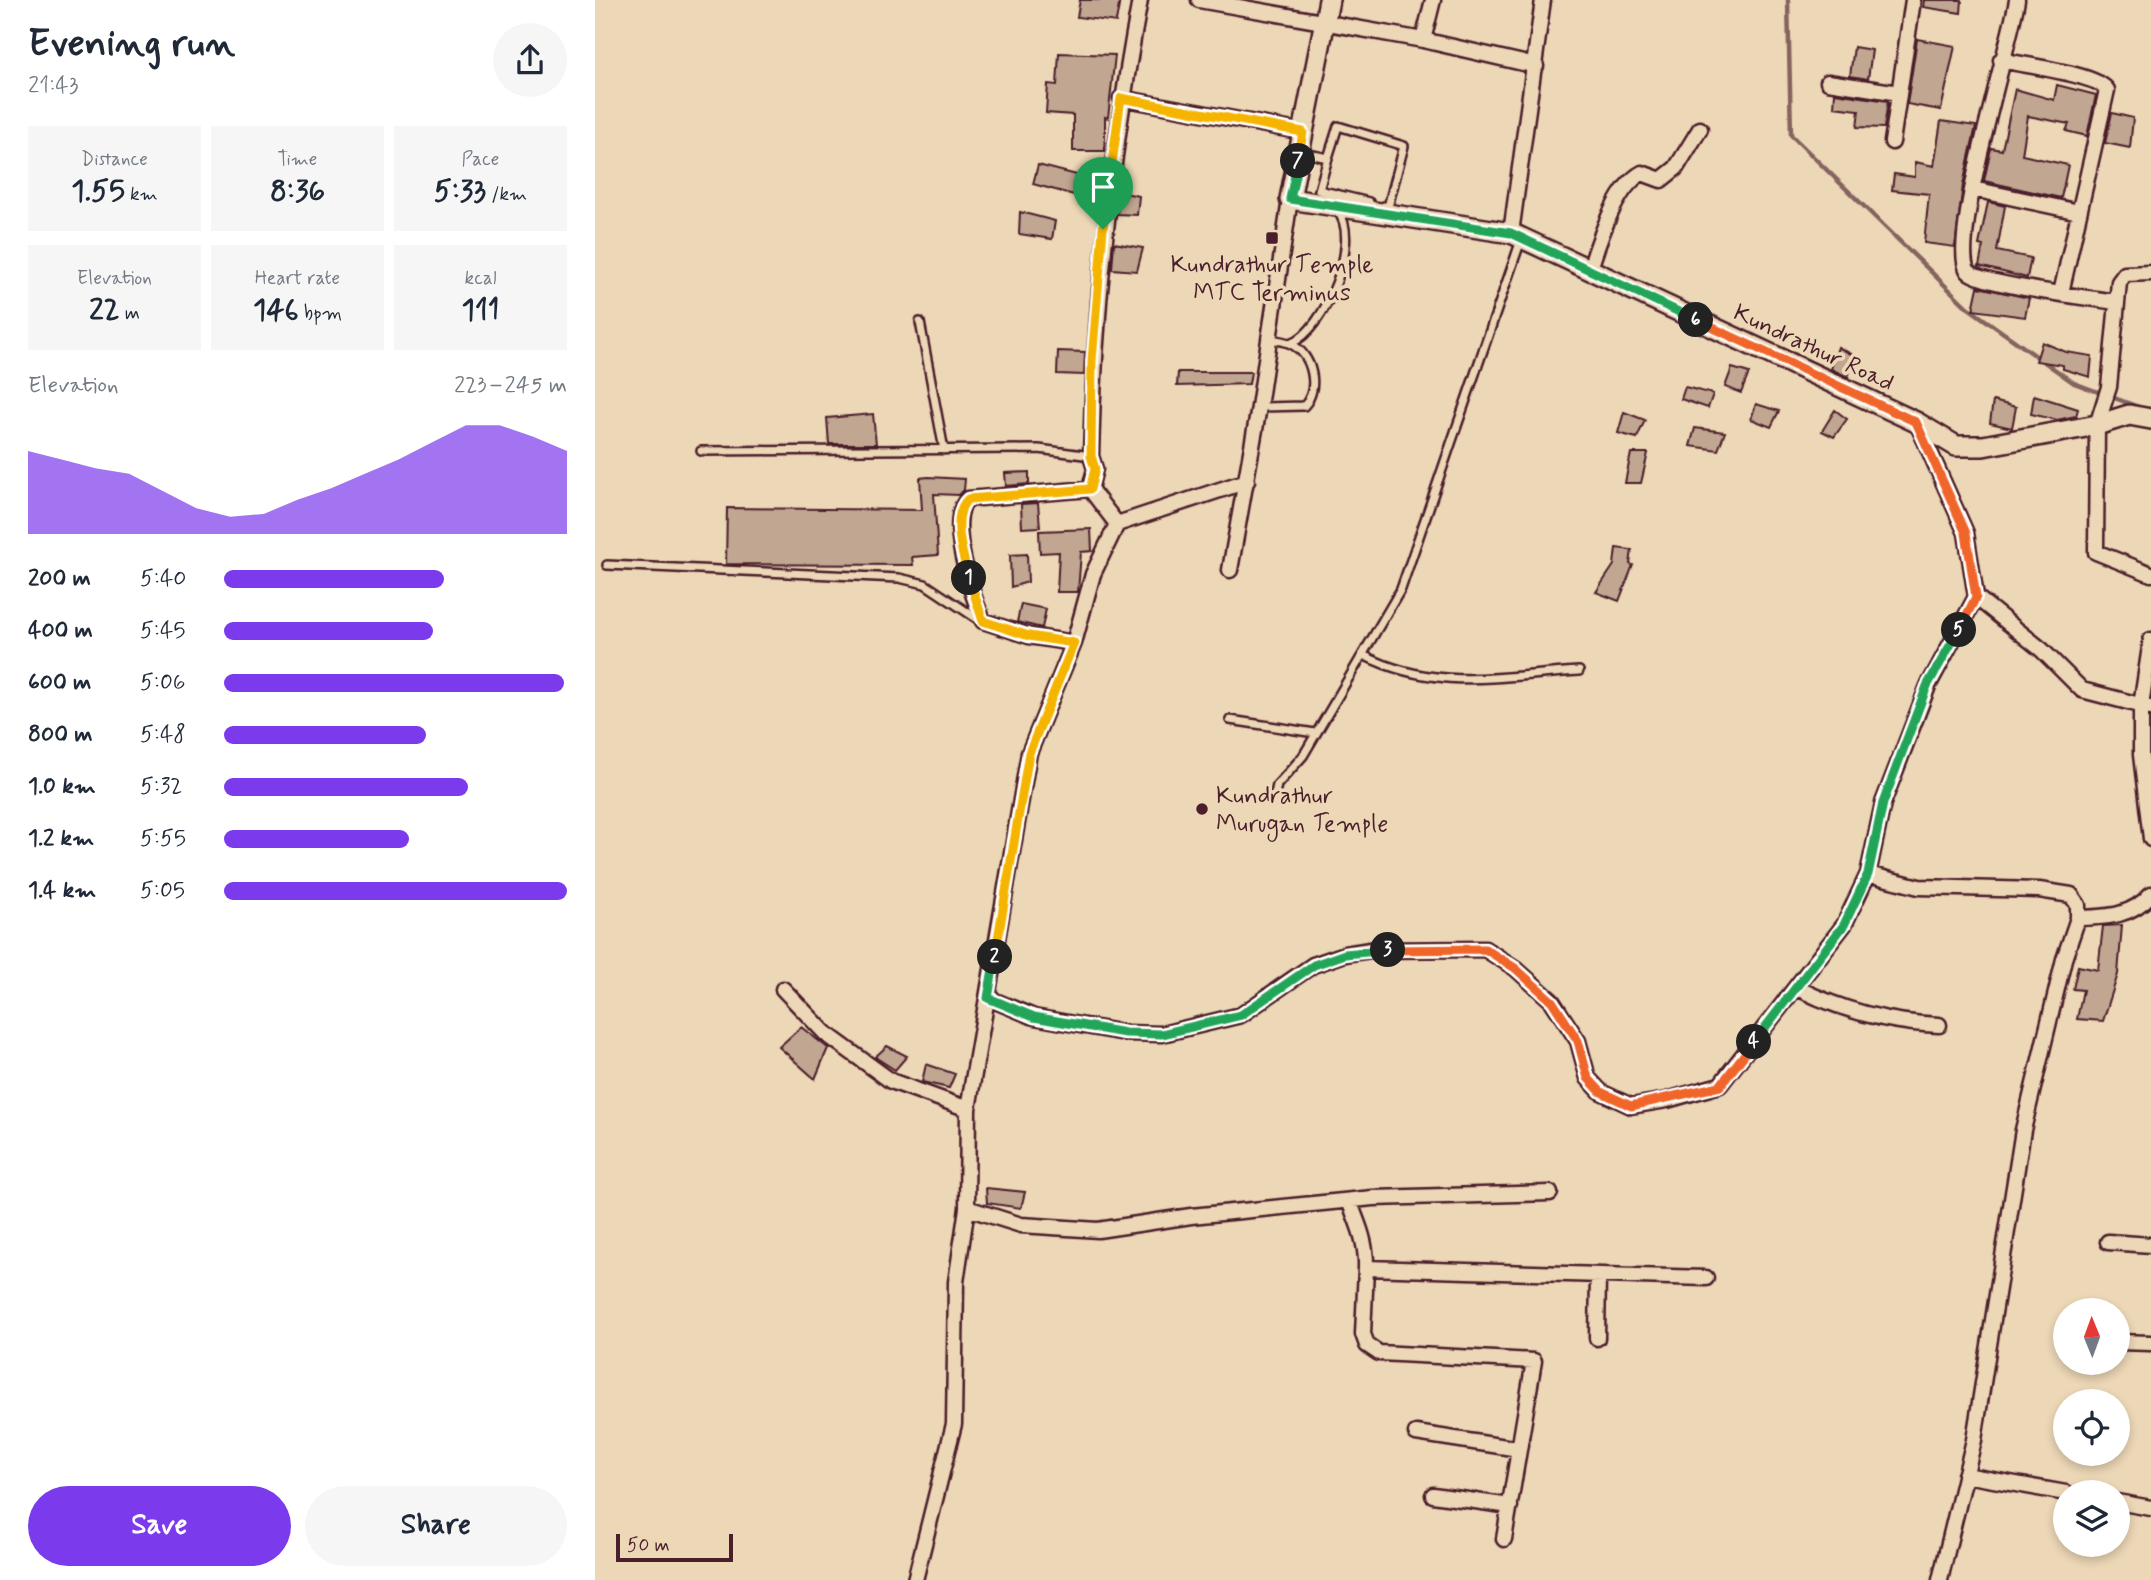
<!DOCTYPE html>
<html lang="en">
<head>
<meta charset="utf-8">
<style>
  :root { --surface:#fff; --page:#f6f6f7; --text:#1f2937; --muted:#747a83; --accent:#7c3aed }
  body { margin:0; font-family:Mynerve,sans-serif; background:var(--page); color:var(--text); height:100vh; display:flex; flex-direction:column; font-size:26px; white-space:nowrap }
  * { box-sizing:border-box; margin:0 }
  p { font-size:23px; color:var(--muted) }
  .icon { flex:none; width:38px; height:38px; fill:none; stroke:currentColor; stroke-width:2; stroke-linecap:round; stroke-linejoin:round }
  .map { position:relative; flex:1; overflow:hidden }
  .side { display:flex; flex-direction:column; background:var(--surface); width:595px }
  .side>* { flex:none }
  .needle { width:46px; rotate:359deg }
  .buttons { position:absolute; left:1458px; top:1298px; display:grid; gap:14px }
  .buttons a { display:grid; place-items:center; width:77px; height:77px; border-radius:50%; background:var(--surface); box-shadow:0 4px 10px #0003; font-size:35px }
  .scale { position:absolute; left:21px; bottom:18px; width:117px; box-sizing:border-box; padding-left:7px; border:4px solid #4a1f2b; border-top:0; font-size:19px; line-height:24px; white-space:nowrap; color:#4a1f2b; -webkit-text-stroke:5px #ecd7b6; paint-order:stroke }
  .pin { position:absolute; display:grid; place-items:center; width:60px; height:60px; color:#fff; margin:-72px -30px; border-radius:50% 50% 50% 0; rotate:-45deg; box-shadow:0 0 7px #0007 }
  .pin .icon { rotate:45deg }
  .km { position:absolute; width:35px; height:35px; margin:-18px; border-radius:50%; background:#222; color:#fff; font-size:19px; line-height:35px; text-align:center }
  .round { display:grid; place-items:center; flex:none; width:74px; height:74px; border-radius:37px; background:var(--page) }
  .head { display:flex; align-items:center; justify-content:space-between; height:119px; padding:0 28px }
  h1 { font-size:38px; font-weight:700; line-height:52px }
  .figures { display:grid; grid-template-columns:repeat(3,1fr); gap:10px; height:119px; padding:7px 28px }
  .figures div { display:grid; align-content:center; border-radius:0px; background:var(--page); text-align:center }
  .figures b { font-size:30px; font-weight:700 }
  .figures small { font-size:19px; font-weight:400 }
  .figures p { font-size:19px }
  .chart { height:196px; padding:14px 28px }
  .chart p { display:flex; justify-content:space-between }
  .chart svg { width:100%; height:126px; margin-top:7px; fill:var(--accent); opacity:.7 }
  .cta { display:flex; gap:14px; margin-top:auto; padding:14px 28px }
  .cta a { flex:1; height:80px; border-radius:42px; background:var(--accent); color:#fff; font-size:28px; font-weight:700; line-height:80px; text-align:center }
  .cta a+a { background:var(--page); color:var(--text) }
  ul { padding:0 28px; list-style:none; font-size:23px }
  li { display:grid; grid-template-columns:112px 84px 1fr; align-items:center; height:52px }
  li i { height:18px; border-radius:9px; background:var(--accent) }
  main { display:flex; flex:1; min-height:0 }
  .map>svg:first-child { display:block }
</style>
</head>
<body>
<main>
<section class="side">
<div class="head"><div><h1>Evening run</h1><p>21:43</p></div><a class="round"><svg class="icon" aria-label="share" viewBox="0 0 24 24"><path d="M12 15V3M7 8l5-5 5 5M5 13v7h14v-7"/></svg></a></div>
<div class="figures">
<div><p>Distance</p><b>1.55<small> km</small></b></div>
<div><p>Time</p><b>8:36</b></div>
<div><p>Pace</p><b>5:33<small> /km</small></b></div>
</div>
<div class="figures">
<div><p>Elevation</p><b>22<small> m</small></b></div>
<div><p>Heart rate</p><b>146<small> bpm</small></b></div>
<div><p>kcal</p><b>111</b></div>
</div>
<div class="chart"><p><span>Elevation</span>223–245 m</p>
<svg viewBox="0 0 160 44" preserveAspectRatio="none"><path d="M0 44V15L10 18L20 21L30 23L40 29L50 35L60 38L70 37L80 32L90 28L100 23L110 18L120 12L130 6L140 6L150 10L160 15V44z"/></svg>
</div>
<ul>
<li><b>200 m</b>5:40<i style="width:64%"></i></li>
<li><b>400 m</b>5:45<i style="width:61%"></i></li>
<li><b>600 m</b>5:06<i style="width:99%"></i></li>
<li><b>800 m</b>5:48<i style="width:59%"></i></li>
<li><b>1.0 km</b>5:32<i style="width:71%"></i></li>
<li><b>1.2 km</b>5:55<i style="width:54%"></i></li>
<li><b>1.4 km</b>5:05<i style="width:100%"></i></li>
</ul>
<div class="cta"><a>Save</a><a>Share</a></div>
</section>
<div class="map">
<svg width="1556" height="1580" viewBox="0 0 1556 1580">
  <rect width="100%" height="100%" fill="#ecd7b6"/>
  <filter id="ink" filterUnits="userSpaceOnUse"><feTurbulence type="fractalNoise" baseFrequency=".0143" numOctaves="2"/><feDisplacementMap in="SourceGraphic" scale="14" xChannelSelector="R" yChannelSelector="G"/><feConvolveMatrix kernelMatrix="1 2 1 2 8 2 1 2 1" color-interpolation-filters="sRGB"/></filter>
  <g filter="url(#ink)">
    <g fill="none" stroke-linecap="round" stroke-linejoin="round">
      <path stroke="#85635f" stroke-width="4.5" d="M 1193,0 L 1196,135 L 1372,307 L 1479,383 L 1549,409"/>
    </g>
    <path fill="#c1a691" stroke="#4a1f2b" stroke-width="2" d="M 485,0 L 525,0 L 521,22 L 482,17 Z
      M 1329,0 L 1367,0 L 1366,13 L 1328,7 Z
      M 1322,39 L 1360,46 L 1346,110 L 1312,104 Z
      M 1259,47 L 1277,50 L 1273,79 L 1255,76 Z
      M 464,53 L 520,55 L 513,118 L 510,117 L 510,151 L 478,151 L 478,115 L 451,113 L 453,84 L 462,85 Z
      M 1462,85 L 1501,95 L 1492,136 L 1471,131 L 1474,124 L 1433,116 L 1427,155 L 1473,165 L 1466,198 L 1389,181 L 1396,148 L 1407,150 L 1420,89 L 1459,100 Z
      M 1240,93 L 1293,101 L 1289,128 L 1262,127 L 1264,110 L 1239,107 Z
      M 1517,113 L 1538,118 L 1535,148 L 1510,143 Z
      M 1346,121 L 1381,126 L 1368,185 L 1360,247 L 1329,243 L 1334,194 L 1297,190 L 1299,174 L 1320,177 L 1320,162 L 1339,166 Z
      M 443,165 L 505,181 L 505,202 L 438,184 Z
      M 525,192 L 544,196 L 542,215 L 522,214 Z
      M 1393,202 L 1410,206 L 1402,251 L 1436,258 L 1432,278 L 1384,266 L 1388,246 L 1384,245 Z
      M 425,212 L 460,221 L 457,239 L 424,234 Z
      M 519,243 L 548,248 L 542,271 L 517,269 Z
      M 1383,287 L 1434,298 L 1430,317 L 1378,310 Z
      M 1447,342 L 1471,352 L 1497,356 L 1495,377 L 1468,369 L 1468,365 L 1441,361 Z
      M 1243,347 L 1260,356 L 1253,377 L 1236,369 Z
      M 463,351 L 490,352 L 489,375 L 462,374 Z
      M 1137,368 L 1154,373 L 1146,393 L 1130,387 Z
      M 583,372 L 656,372 L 654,384 L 582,386 Z
      M 1090,387 L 1118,394 L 1113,408 L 1086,399 Z
      M 1439,395 L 1483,409 L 1481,416 L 1462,420 L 1436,414 Z
      M 1398,401 L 1421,407 L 1417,428 L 1395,423 Z
      M 1161,404 L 1184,411 L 1176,427 L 1156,419 Z
      M 1240,410 L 1252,419 L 1239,437 L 1227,431 Z
      M 1029,412 L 1050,420 L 1042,438 L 1023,433 Z
      M 278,414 L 281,444 L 234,444 L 232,418 Z
      M 1100,428 L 1130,432 L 1123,450 L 1095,446 Z
      M 1036,453 L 1053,453 L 1046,483 L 1030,483 Z
      M 434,472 L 434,484 L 411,486 L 410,473 Z
      M 333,477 L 370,479 L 369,490 L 364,495 L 339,494 L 343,555 L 317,557 L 318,565 L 131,564 L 132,508 L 327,510 L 325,478 Z
      M 443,503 L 445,527 L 427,528 L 426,504 Z
      M 496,529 L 497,551 L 486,552 L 483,592 L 462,592 L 464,552 L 445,553 L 444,531 Z
      M 1021,548 L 1037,550 L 1035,564 L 1038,565 L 1024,601 L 1001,592 L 1019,565 Z
      M 432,554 L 433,582 L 416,587 L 415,555 Z
      M 426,604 L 451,609 L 447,628 L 422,622 Z
      M 1527,925 L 1523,974 L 1508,1021 L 1482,1019 L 1488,990 L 1478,989 L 1483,966 L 1503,970 L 1508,926 Z
      M 206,1027 L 233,1048 L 220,1079 L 184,1047 Z
      M 292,1046 L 312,1056 L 300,1070 L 280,1057 Z
      M 331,1064 L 360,1074 L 354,1088 L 327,1082 Z
      M 391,1188 L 430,1192 L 426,1208 L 392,1203 Z"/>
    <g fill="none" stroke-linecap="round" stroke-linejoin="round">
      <defs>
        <path id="lane" d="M 705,152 L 733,158 L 743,126 L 809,146 L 793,207 L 789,206
          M 733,158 L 724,190 L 774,202
          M 325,322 L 349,450
          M 696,343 C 730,331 768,237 742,211
          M 664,407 L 709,406 C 725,389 718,355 696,344 C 690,341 681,340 674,339
          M 106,451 L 444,449 L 496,456
          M 12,565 L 304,578 L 330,584 L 384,620
          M 768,655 C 841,692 906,676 984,671
          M 635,720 L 720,733
          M 680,794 L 682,785 L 708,756 L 806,589 L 926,240"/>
        <path id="street" d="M 604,0 L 828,40 L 941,66
          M 1422,0 C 1417,38 1351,250 1374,272 C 1388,285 1496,298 1521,302
          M 828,40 L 838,0
          M 1406,60 C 1426,65 1503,74 1512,90 L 1466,293
          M 1233,82 L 1304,93
          M 526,98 L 708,132
          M 1297,142 L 1318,0
          M 1378,189 L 1484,212
          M 916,233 L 948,0
          M 994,271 C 1004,243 1019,188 1047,173 L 1066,180 L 1081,168 L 1105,129
          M 1556,273 L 1530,274 L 1524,282 L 1514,387 L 1502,425 L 1501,552 L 1556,574
          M 522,524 L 495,489 L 500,469 L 496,456 C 499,302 517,152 545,0
          M 635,570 L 664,407 L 695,199
          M 1381,597 L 1447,650 L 1487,690 L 1556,708
          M 1556,640 L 1546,706 L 1546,755 L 1556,839
          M 479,643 L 434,636 L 388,621 C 378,597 350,518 373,499 L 495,489
          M 1273,874 L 1324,887 L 1444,890 L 1476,895 L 1483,905 L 1483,918 L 1469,959 L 1428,1130 L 1379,1440 L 1345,1580
          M 1483,918 C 1512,917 1536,917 1556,894
          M 1202,988 C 1246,1010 1295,1023 1344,1025
          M 188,989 L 230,1033 L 296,1081 L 373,1109
          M 393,998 L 439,1017 L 530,1033 L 567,1034 L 646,1015 L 718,965 L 750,954 L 775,950 L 890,949 L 920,968 L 957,1001 L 983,1041 L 993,1078 L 1006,1092 L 1036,1106 L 1072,1100 L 1125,1085 L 1249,925 L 1273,874 L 1288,803 L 1333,686 L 1381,597 L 1371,533 L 1322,423
          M 754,1201 C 763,1223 772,1244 771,1268 L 1111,1278
          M 372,1208 L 426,1225 L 503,1230 L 596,1216 L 778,1198 L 955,1193
          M 1513,1242 L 1556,1245
          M 771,1268 L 768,1334 L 772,1345 L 784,1353 L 939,1361 L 909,1539
          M 1002,1338 L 1003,1276
          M 1523,1342 L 1556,1343
          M 821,1433 L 924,1449
          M 1370,1475 L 1471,1493
          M 838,1495 L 915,1506
          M 1522,1502 L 1556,1508
          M 320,1580 L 359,1424 L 361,1282 L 372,1208 L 373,1109 L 434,753 L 479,643 L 498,574 L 522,524 L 652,481"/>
        <path id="secondary" d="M 734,0 L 695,199 L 916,233 L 1321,422 L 1361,446 L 1388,446 L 1502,425 L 1534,415 L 1556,419"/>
      </defs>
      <use href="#lane" stroke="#4a1f2b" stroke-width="12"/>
      <use href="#street" stroke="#4a1f2b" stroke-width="19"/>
      <use href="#secondary" stroke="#4a1f2b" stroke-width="24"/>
      <use href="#lane" stroke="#ecd7b6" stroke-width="7"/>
      <use href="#street" stroke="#ecd7b6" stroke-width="14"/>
      <use href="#secondary" stroke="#ecd7b6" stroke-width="19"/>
    </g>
  </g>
  <g fill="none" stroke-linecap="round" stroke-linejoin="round" filter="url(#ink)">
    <defs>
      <path id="split-1" d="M 374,578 C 368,557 355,515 373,499 L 495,489 L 500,469 L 496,456 L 497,361 L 508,229"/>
      <path id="split-2" d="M 374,578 L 388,621 L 434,636 L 479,643 L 434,753 L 400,957"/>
      <path id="split-3" d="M 400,957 L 393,998 L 439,1017 L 530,1033 L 567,1034 L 646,1015 L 719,965 L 750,954 L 793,950"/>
      <path id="split-4" d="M 793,950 L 890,949 L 920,968 L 957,1001 L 983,1041 L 993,1078 L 1006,1092 L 1036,1106 L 1125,1086 L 1159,1042"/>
      <path id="split-5" d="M 1159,1042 L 1249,925 L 1273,874 L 1288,803 L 1332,686 L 1364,630"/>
      <path id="split-6" d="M 1101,320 L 1321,422 L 1371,533 L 1381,597 L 1364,630"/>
      <path id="split-7" d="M 703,161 L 695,199 L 916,233 L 1101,320"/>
      <path id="split-8" d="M 508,229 L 526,98 L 708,132 L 703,161"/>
    </defs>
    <use href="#split-1" stroke="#fff" stroke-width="14"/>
    <use href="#split-2" stroke="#fff" stroke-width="14"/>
    <use href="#split-3" stroke="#fff" stroke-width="14"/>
    <use href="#split-4" stroke="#fff" stroke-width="14"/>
    <use href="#split-5" stroke="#fff" stroke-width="14"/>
    <use href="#split-6" stroke="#fff" stroke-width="14"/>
    <use href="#split-7" stroke="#fff" stroke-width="14"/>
    <use href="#split-8" stroke="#fff" stroke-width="14"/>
    <use href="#split-1" stroke="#f5b400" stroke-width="9"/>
    <use href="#split-2" stroke="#f5b400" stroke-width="9"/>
    <use href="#split-3" stroke="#22a559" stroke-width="9"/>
    <use href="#split-4" stroke="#f0652b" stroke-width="9"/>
    <use href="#split-5" stroke="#22a559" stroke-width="9"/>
    <use href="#split-6" stroke="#f0652b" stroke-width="9"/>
    <use href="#split-7" stroke="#22a559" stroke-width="9"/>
    <use href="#split-8" stroke="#f5b400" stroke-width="9"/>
  </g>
  <g fill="#4a1f2b" stroke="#ecd7b6" stroke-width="2.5">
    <rect x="670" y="231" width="14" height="14" rx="3.5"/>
    <circle cx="607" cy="809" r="7"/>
  </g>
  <g text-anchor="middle" stroke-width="7" stroke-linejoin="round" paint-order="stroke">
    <g font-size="24" fill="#4a1f2b" stroke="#ecd7b6">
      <text x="677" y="272">Kundrathur Temple<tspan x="677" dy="28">MTC Terminus</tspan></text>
      <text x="621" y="803" text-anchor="start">Kundrathur<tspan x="621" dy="28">Murugan Temple</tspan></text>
    </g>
    <g font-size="24" fill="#4a1f2b" stroke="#ecd7b6">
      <text transform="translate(1219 347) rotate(25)" y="8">Kundrathur Road</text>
    </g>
  </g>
</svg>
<div class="buttons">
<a><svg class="needle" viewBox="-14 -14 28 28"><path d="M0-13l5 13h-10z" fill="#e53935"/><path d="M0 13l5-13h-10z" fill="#747a83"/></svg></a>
<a><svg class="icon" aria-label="locate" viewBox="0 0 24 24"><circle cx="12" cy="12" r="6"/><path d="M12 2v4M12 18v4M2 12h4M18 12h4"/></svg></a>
<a><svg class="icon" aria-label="layers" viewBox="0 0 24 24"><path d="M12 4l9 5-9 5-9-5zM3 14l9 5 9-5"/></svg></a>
</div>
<div class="scale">50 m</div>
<div class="pin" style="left:508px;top:229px;background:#1e9e55"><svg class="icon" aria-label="arrive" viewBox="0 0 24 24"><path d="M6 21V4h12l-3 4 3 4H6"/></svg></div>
<b class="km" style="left:374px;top:578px">1</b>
<b class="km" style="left:400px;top:957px">2</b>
<b class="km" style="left:793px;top:950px">3</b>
<b class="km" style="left:1159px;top:1042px">4</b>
<b class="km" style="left:1364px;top:630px">5</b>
<b class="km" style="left:1101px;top:320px">6</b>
<b class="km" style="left:703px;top:161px">7</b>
</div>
</main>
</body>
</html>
